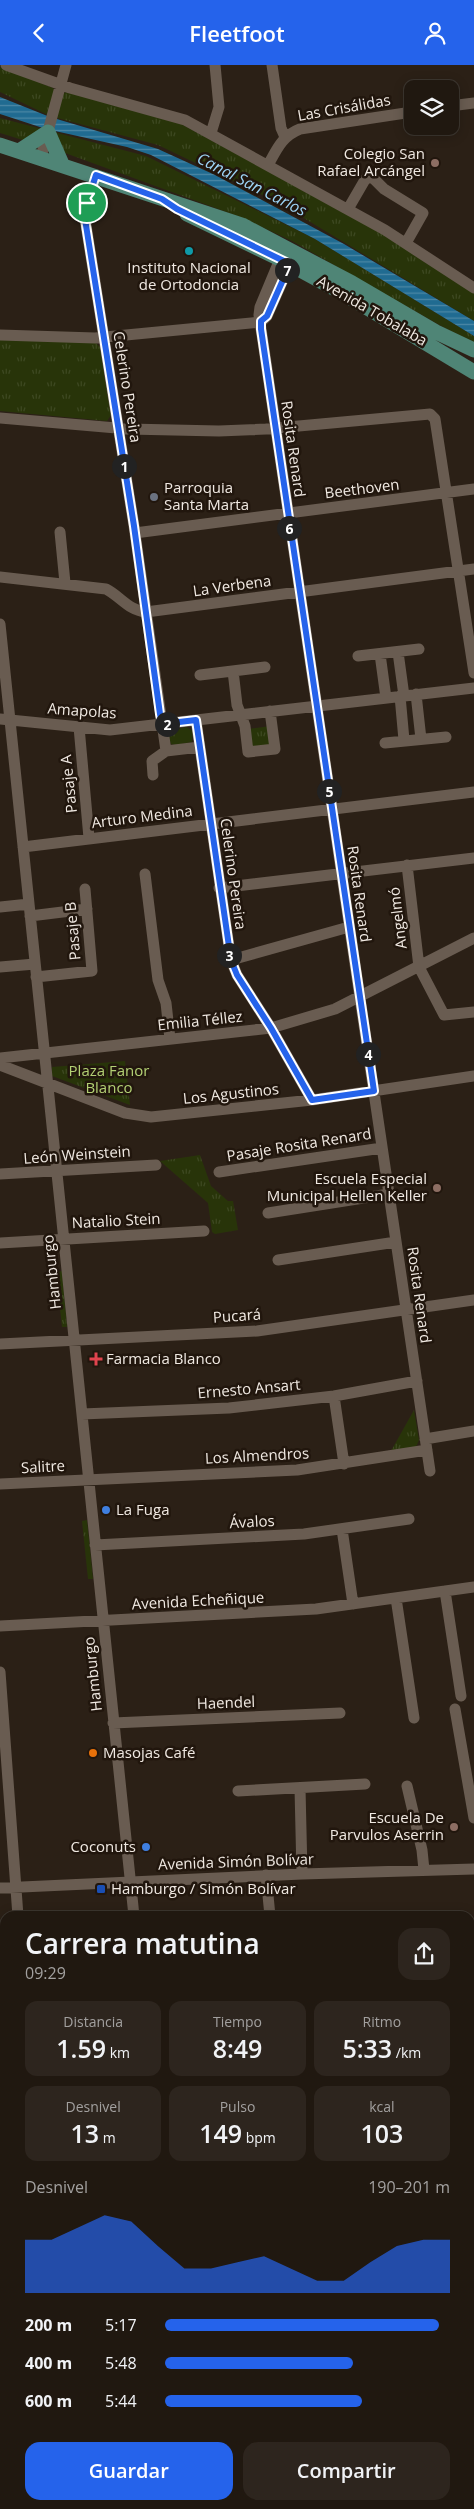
<!DOCTYPE html>
<html lang="es">
<head>
<meta charset="utf-8">
<style>
  :root { --surface:#201810; --page:#2d251e; --text:#f1f3f6; --muted:#a2a09f; --line:#3d3730; --accent:#2563eb }
  body { margin:0; font-family:"Open Sans",sans-serif; background:var(--page); color:var(--text); height:100vh; display:flex; flex-direction:column; font-size:19px; white-space:nowrap }
  * { box-sizing:border-box; margin:0 }
  p { font-size:16px; color:var(--muted) }
  .icon { flex:none; width:28px; height:28px; fill:none; stroke:currentColor; stroke-width:2; stroke-linecap:round; stroke-linejoin:round }
  .map { position:relative; flex:1; overflow:hidden }
  .drawer { position:absolute; left:0px; top:1846px; width:475px; height:599px; display:flex; flex-direction:column; background:var(--surface); border-radius:15px 15px 0 0; box-shadow:0 2px 12px #0003,0 0 0 1px var(--line) }
  .drawer>* { flex:none }
  .tools { position:absolute; left:404px; top:15px; display:grid; gap:10px }
  .tools a { display:grid; place-items:center; width:55px; height:55px; border-radius:10px; background:var(--surface); box-shadow:0 2px 12px #0003,0 0 0 1px var(--line); font-size:25px }
  .pin { position:absolute; display:grid; place-items:center; width:42px; height:42px; color:#fff; margin:-21px; border:2px solid #fff; border-radius:50%; box-shadow:0 1px 5px #0007 }
  .km { position:absolute; width:25px; height:25px; margin:-12px; border-radius:50%; background:#222; color:#fff; font-size:14px; line-height:25px; text-align:center }
  .round { display:grid; place-items:center; flex:none; width:52px; height:52px; border-radius:15px; background:var(--page) }
  .headline { display:flex; align-items:center; justify-content:space-between; height:85px; padding:0 25px }
  h1 { font-size:28px; font-weight:600; line-height:38px }
  .metrics { display:grid; grid-template-columns:repeat(3,1fr); gap:8px; height:85px; padding:5px 25px }
  .metrics div { display:grid; align-content:center; border-radius:12px; background:var(--page); text-align:center }
  .metrics b { font-size:25px; font-weight:600 }
  .metrics small { font-size:14px; font-weight:400 }
  .metrics p { font-size:14px }
  .chart { height:140px; padding:10px 25px }
  .chart p { display:flex; justify-content:space-between }
  .chart svg { width:100%; height:90px; margin-top:5px; fill:var(--accent); opacity:.7 }
  .cta { display:flex; gap:10px; margin-top:auto; padding:10px 25px }
  .cta a { flex:1; height:58px; border-radius:15px; background:var(--accent); color:#fff; font-size:20px; font-weight:600; line-height:58px; text-align:center }
  .cta a+a { background:var(--page); color:var(--text) }
  ul { padding:0 25px; list-style:none; font-size:16px }
  li { display:grid; grid-template-columns:80px 60px 1fr; align-items:center; height:38px }
  li i { height:12px; border-radius:6px; background:var(--accent) }
  header { display:flex; justify-content:space-between; align-items:center; height:65px; padding:0 25px; background:var(--accent); color:#fff; font-size:22px; font-weight:600 }
  .map>svg:first-child { display:block }
</style>
</head>
<body>
<header><svg class="icon" aria-label="back" viewBox="0 0 24 24"><path d="M15 5l-7 7 7 7"/></svg>Fleetfoot<svg class="icon" aria-label="person" viewBox="0 0 24 24"><circle cx="12" cy="8" r="4"/><path d="M4 21q1-7 8-7t8 7"/></svg></header>
<div class="map">
<svg width="474" height="2444" viewBox="0 0 474 2444">
  <defs>
    <pattern id="grass-tufts" width="24" height="20" patternUnits="userSpaceOnUse" patternTransform="scale(1.25)"><rect width="24" height="20" fill="#283409"/><path d="M3 7l-1-3M5 7V3M7 7l1-3M15 17l-1-3M17 17v-4M19 17l1-3" fill="none" stroke="#3d4821"/></pattern>
    <pattern id="water-rules" width="6" height="5" patternUnits="userSpaceOnUse" patternTransform="scale(1.25)"><rect width="6" height="5" fill="#206b91"/><path d="M0 2.5h6" fill="none" stroke="#4c87a5"/></pattern>
  </defs>
  <rect width="100%" height="100%" fill="#2b2016"/>
  <path fill="url(#grass-tufts)" d="M 0,2 L 53,23 L 55,26 L 64,28 L 66,27 L 181,59 L 379,166 L 474,226 L 474,256 L 279,138 L 158,80 L 50,51 L 0,27 Z
    M 0,53 L 146,91 L 315,174 L 474,271 L 474,277 L 445,263 L 292,176 L 243,153 L 65,88 L 0,68 Z
    M 0,274 L 95,277 L 100,282 L 111,350 L 107,356 L 0,346 Z
    M 271,661 L 273,683 L 249,685 L 247,664 Z
    M 186,662 L 193,666 L 192,677 L 175,680 L 171,679 L 168,670 L 169,666 Z
    M 125,996 L 130,1040 L 52,1011 L 52,1002 Z
    M 200,1090 L 211,1121 L 228,1136 L 233,1136 L 238,1165 L 215,1169 L 212,1167 L 208,1138 L 160,1096 Z
    M 62,1206 L 67,1262 L 62,1262 L 56,1207 Z
    M 414,1345 L 419,1375 L 416,1382 L 391,1386 Z
    M 87,1455 L 93,1514 L 88,1514 L 82,1456 Z"/>
  <path fill="url(#water-rules)" d="M 0,32 L 50,52 L 158,84 L 215,110 L 344,179 L 474,256 L 474,271 L 315,174 L 151,90 L 127,82 L 46,64 L 0,49 Z"/>
  <g fill="none" stroke-linecap="round" stroke-linejoin="round">
    <path stroke="#695c51" stroke-width="11" d="M 6,0 L 70,23 L 185,55 L 385,165 L 474,223
      M 272,0 L 281,63 L 285,72
      M 450,41 L 474,38
      M 211,68 L 219,42 L 215,0
      M 41,92 L 66,0
      M 268,100 C 277,84 282,71 300,64 L 412,47
      M 96,110 L 87,138 L 85,154 L 134,461 L 166,686 L 200,682
      M 348,144 L 366,113 L 373,113 L 384,124 L 423,148 L 406,178
      M 280,194 L 260,242 L 259,250 L 430,1406
      M 261,257 L 267,251 L 290,199
      M 0,270 L 95,273 L 261,257
      M 0,353 L 128,364 L 219,366 L 266,364 L 430,349 L 435,354 L 474,608
      M 60,467 L 65,518
      M 135,468 L 474,424
      M 0,512 L 106,524 C 120,531 129,546 146,547 L 474,504
      M 0,559 L 134,1851
      M 398,587 L 404,631
      M 380,589 L 386,633
      M 358,591 L 419,584
      M 233,606 L 237,640 L 245,661 L 248,687 L 275,684 L 270,646
      M 200,610 L 265,602
      M 416,629 L 421,674
      M 400,631 L 404,675
      M 0,654 L 110,665 L 474,623
      M 196,655 L 231,895 L 237,910 L 271,963 L 312,1035
      M 79,662 L 89,773
      M 385,678 L 446,672
      M 153,710 L 152,696 L 166,686
      M 23,782 L 474,727
      M 407,800 L 419,902 L 444,950 L 474,947
      M 145,809 L 158,915 L 166,938 L 170,974
      M 219,823 L 474,793
      M 0,842 L 29,839
      M 30,851 L 87,844
      M 231,895 L 349,862
      M 0,902 L 35,899
      M 36,912 L 92,906 L 85,824
      M 0,993 L 271,963 L 335,944 L 474,873
      M 0,1000 L 125,1048 L 151,1052 L 312,1035 L 474,1011
      M 219,1107 L 382,1083
      M 0,1109 L 156,1100
      M 268,1148 L 389,1129
      M 0,1178 L 204,1166
      M 278,1195 L 396,1177
      M 0,1279 L 257,1266 L 474,1235
      M 334,1331 L 344,1399
      M 82,1349 L 229,1343 L 334,1331 L 417,1316
      M 425,1374 L 474,1366
      M 0,1419 L 297,1405 L 427,1385
      M 342,1464 L 353,1539
      M 95,1480 L 304,1469 L 409,1454
      M 445,1526 L 461,1631
      M 396,1533 L 414,1653
      M 0,1561 L 316,1544 L 474,1522
      M 0,1607 L 18,1851
      M 455,1644 L 474,1753
      M 113,1658 L 340,1648
      M 407,1721 L 422,1785 L 424,1805
      M 300,1723 L 302,1809
      M 238,1726 L 365,1719
      M 266,1810 L 270,1851
      M 0,1823 L 302,1809 L 474,1804
      M 470,2049 L 474,2048
      M 0,2181 L 5,2182
      M 470,2182 L 474,2182
      M 470,2358 L 474,2358
      M 0,2398 L 5,2395
      M 195,2440 L 195,2444
      M 284,2440 L 291,2441
      M 0,2443 L 0,2444
      M 456,2444 L 456,2440"/>
    <path stroke="#4f8576" stroke-width="15" d="M 0,80 L 242,160 L 352,218 L 436,267 L 474,285
      M 19,86 L 48,67 L 62,99
      M 187,149 L 280,194 L 346,230 L 474,307"/>
  </g>
  <g fill="none" stroke-linecap="round" stroke-linejoin="round">
    <defs>
      <path id="route" d="M 96,110 L 162,134 L 177,144 L 290,199 L 267,251 L 261,256 L 261,264 L 374,1026 L 312,1035 L 271,963 L 237,910 L 231,895 L 196,655 L 162,659 L 160,649 L 134,461 L 85,154 L 87,138 Z"/>
    </defs>
    <use href="#route" stroke="#fff" stroke-width="10"/>
    <use href="#route" stroke="#2563eb" stroke-width="6"/>
  </g>
  <g fill="#8d6e63" stroke="#21160d" stroke-width="2">
    <circle cx="435" cy="98" r="5"/>
    <circle cx="437" cy="1123" r="5"/>
    <circle cx="454" cy="1762" r="5"/>
  </g>
  <circle fill="#0f9aa8" stroke="#21160d" stroke-width="2" cx="189" cy="186" r="5"/>
  <circle fill="#6b7280" stroke="#21160d" stroke-width="2" cx="154" cy="432" r="5"/>
  <path fill="#e0444e" stroke="#21160d" stroke-width="2" d="M93.5 1286.5h5v5h5v5h-5v5h-5v-5h-5v-5h5z"/>
  <g fill="#3f7fe0" stroke="#21160d" stroke-width="2">
    <circle cx="106" cy="1445" r="5"/>
    <circle cx="146" cy="1782" r="5"/>
  </g>
  <circle fill="#e8710a" stroke="#21160d" stroke-width="2" cx="93" cy="1688" r="5"/>
  <rect fill="#1a4fb4" stroke="#21160d" stroke-width="2" x="96" y="1819" width="10" height="10" rx="2.5"/>
  <g text-anchor="middle" stroke-width="5" stroke-linejoin="round" paint-order="stroke">
    <g font-size="15" fill="#f0e9e2" stroke="#21160d">
      <text transform="translate(344 43) rotate(-10)" y="5">Las Crisálidas</text>
      <text transform="translate(372 246) rotate(30)" y="5">Avenida Tobalaba</text>
      <text transform="translate(127 322) rotate(81)" y="5">Celerino Pereira</text>
      <text transform="translate(293 384) rotate(82)" y="5">Rosita Renard</text>
      <text transform="translate(362 424) rotate(-7)" y="5">Beethoven</text>
      <text transform="translate(232 521) rotate(-8)" y="5">La Verbena</text>
      <text transform="translate(82 646) rotate(4)" y="5">Amapolas</text>
      <text transform="translate(69 719) rotate(-96)" y="5">Pasaje A</text>
      <text transform="translate(142 752) rotate(-7)" y="5">Arturo Medina</text>
      <text transform="translate(233 809) rotate(82)" y="5">Celerino Pereira</text>
      <text transform="translate(359 829) rotate(82)" y="5">Rosita Renard</text>
      <text transform="translate(398 853) rotate(-97)" y="5">Angelmó</text>
      <text transform="translate(73 866) rotate(-95)" y="5">Pasaje B</text>
      <text transform="translate(200 956) rotate(-6)" y="5">Emilia Téllez</text>
      <text transform="translate(231 1029) rotate(-6)" y="5">Los Agustinos</text>
      <text transform="translate(299 1080) rotate(-9)" y="5">Pasaje Rosita Renard</text>
      <text transform="translate(77 1090) rotate(-4)" y="5">León Weinstein</text>
      <text transform="translate(116 1156) rotate(-3)" y="5">Natalio Stein</text>
      <text transform="translate(52 1207) rotate(-96)" y="5">Hamburgo</text>
      <text transform="translate(419 1230) rotate(82)" y="5">Rosita Renard</text>
      <text transform="translate(237 1251) rotate(-4)" y="5">Pucará</text>
      <text transform="translate(249 1324) rotate(-5)" y="5">Ernesto Ansart</text>
      <text transform="translate(257 1391) rotate(-3)" y="5">Los Almendros</text>
      <text transform="translate(43 1402) rotate(-3)" y="5">Salitre</text>
      <text transform="translate(252 1457) rotate(-3)" y="5">Ávalos</text>
      <text transform="translate(198 1536) rotate(-3)" y="5">Avenida Echeñique</text>
      <text transform="translate(93 1609) rotate(-96)" y="5">Hamburgo</text>
      <text transform="translate(226 1638) rotate(-2)" y="5">Haendel</text>
      <text transform="translate(236 1797) rotate(-2)" y="5">Avenida Simón Bolívar</text>
    </g>
    <g font-size="15" fill="#f0e9e2" stroke="#21160d" text-anchor="start">
      <text x="425" y="94" text-anchor="end">Colegio San<tspan x="425" dy="17">Rafael Arcángel</tspan></text>
      <text x="189" y="208" text-anchor="middle">Instituto Nacional<tspan x="189" dy="17">de Ortodoncia</tspan></text>
      <text x="164" y="428">Parroquia<tspan x="164" dy="17">Santa Marta</tspan></text>
      <text x="427" y="1119" text-anchor="end">Escuela Especial<tspan x="427" dy="17">Municipal Hellen Keller</tspan></text>
      <text x="106" y="1299">Farmacia Blanco</text>
      <text x="116" y="1450">La Fuga</text>
      <text x="103" y="1693">Masojas Café</text>
      <text x="444" y="1758" text-anchor="end">Escuela De<tspan x="444" dy="17">Parvulos Aserrin</tspan></text>
      <text x="136" y="1787" text-anchor="end">Coconuts</text>
      <text x="111" y="1829">Hamburgo / Simón Bolívar</text>
    </g>
    <g font-size="15" fill="#b3d074" stroke="#21160d">
      <text x="109" y="1011">Plaza Fanor<tspan x="109" dy="17">Blanco</tspan></text>
    </g>
    <g font-size="16" font-style="italic" fill="#9ed5f7" stroke="#21160d">
      <text transform="translate(252 119) rotate(27)" y="6">Canal San Carlos</text>
    </g>
  </g>
</svg>
<div class="tools">
<a><svg class="icon" aria-label="layers" viewBox="0 0 24 24"><path d="M12 4l9 5-9 5-9-5zM3 14l9 5 9-5"/></svg></a>
</div>
<div class="pin" style="left:87px;top:138px;background:#1e9e55"><svg class="icon" aria-label="arrive" viewBox="0 0 24 24"><path d="M6 21V4h12l-3 4 3 4H6"/></svg></div>
<b class="km" style="left:124px;top:401px">1</b>
<b class="km" style="left:167px;top:659px">2</b>
<b class="km" style="left:229px;top:890px">3</b>
<b class="km" style="left:368px;top:989px">4</b>
<b class="km" style="left:329px;top:726px">5</b>
<b class="km" style="left:289px;top:463px">6</b>
<b class="km" style="left:287px;top:205px">7</b>
<section class="drawer">
<div class="headline"><div><h1>Carrera matutina</h1><p>09:29</p></div><a class="round"><svg class="icon" aria-label="share" viewBox="0 0 24 24"><path d="M12 15V3M7 8l5-5 5 5M5 13v7h14v-7"/></svg></a></div>
<div class="metrics">
<div><p>Distancia</p><b>1.59<small> km</small></b></div>
<div><p>Tiempo</p><b>8:49</b></div>
<div><p>Ritmo</p><b>5:33<small> /km</small></b></div>
</div>
<div class="metrics">
<div><p>Desnivel</p><b>13<small> m</small></b></div>
<div><p>Pulso</p><b>149<small> bpm</small></b></div>
<div><p>kcal</p><b>103</b></div>
</div>
<div class="chart"><p><span>Desnivel</span>190–201 m</p>
<svg viewBox="0 0 160 44" preserveAspectRatio="none"><path d="M0 44V18L10 18L20 12L30 6L40 9L50 21L60 32L70 32L80 29L90 26L100 32L110 38L120 38L130 29L140 21L150 18L160 18V44z"/></svg>
</div>
<ul>
<li><b>200 m</b>5:17<i style="width:96%"></i></li>
<li><b>400 m</b>5:48<i style="width:66%"></i></li>
<li><b>600 m</b>5:44<i style="width:69%"></i></li>
</ul>
<div class="cta"><a>Guardar</a><a>Compartir</a></div>
</section>
</div>
</body>
</html>
